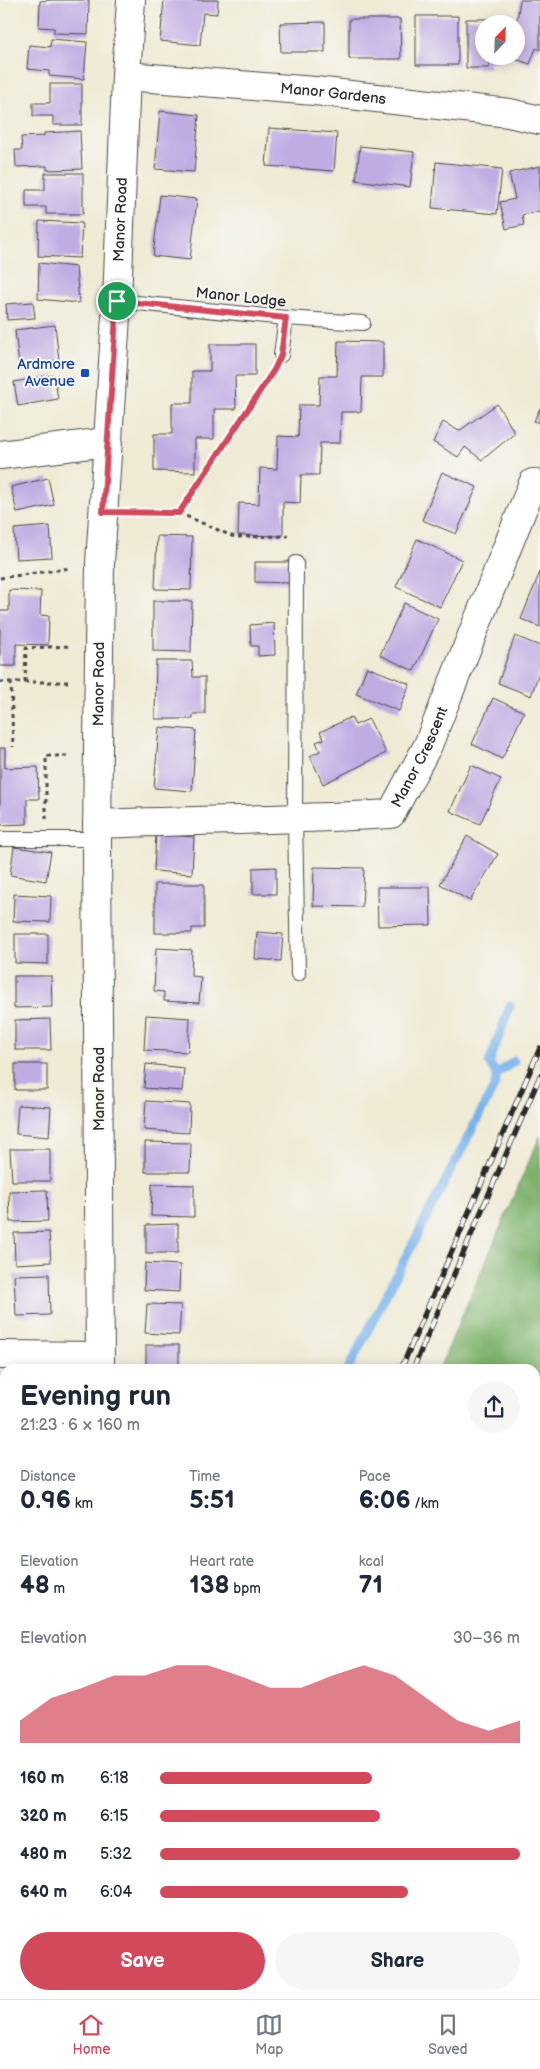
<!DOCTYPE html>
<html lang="en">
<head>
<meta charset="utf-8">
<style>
  :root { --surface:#fff; --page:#f6f6f7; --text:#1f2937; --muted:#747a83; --line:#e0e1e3; --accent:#d1495b }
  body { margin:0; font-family:"Balsamiq Sans",sans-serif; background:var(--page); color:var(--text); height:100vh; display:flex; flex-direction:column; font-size:19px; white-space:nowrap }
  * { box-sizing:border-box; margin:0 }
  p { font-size:16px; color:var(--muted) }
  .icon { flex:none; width:28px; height:28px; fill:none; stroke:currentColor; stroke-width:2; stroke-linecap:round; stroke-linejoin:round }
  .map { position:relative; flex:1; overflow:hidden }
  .side { position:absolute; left:0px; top:1364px; width:540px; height:636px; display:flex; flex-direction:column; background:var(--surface); border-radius:15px 15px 0 0; box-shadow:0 2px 12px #0003 }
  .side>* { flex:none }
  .needle { width:32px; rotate:23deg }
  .controls { position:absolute; left:475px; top:15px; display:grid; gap:10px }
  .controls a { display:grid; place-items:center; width:50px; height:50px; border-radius:50%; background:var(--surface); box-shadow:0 2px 12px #0003; font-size:25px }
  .pin { position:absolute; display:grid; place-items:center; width:42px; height:42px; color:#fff; margin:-21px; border:2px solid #fff; border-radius:50%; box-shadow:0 1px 5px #0007 }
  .round { display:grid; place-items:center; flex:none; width:52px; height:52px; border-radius:26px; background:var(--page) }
  .headline { display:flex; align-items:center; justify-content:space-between; height:85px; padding:0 20px }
  h1 { font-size:28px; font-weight:700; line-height:38px }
  .metrics { display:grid; grid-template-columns:repeat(3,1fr); gap:8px; height:85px; padding:5px 20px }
  .metrics div { display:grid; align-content:center }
  .metrics b { font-size:25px; font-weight:700 }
  .metrics small { font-size:14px; font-weight:400 }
  .metrics p { font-size:14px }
  .chart { height:140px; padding:10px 20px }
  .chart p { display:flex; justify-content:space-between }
  .chart svg { width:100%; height:90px; margin-top:5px; fill:var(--accent); opacity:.7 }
  .button { display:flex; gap:10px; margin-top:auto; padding:10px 20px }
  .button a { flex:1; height:58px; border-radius:30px; background:var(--accent); color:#fff; font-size:20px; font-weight:700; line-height:58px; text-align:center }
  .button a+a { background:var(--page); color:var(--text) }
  ul { padding:0 20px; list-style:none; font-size:16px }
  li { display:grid; grid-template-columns:80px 60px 1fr; align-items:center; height:38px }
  li i { height:12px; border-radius:6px; background:var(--accent) }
  .dock { display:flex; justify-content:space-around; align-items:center; height:70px; border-top:1px solid var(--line); background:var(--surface); font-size:14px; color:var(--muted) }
  .dock a { display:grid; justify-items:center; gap:2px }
  .dock .active { color:var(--accent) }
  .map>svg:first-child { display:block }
</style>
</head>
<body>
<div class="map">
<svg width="540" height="1999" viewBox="0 0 540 1999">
  <rect width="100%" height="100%" fill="#f6f6f2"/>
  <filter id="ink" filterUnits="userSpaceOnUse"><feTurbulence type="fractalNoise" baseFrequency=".02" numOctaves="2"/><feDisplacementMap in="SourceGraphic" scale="10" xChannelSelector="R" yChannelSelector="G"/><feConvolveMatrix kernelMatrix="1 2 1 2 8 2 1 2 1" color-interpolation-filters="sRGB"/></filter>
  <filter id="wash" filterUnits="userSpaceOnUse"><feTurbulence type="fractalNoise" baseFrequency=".0096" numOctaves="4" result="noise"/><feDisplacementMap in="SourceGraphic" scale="20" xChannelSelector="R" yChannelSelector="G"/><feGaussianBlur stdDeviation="1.12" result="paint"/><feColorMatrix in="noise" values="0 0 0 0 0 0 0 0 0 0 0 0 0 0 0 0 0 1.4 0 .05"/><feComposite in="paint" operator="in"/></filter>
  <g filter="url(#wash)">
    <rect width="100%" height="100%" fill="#efead4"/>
    <path fill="#7fb26d" stroke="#556e4c" d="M 540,1136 L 540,1424 L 535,1438 L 535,1369 L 439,1369 Z
      M 540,1744 L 540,1999 L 480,1999 L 484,1995 L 535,1995 L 535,1755 Z
      M 166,1995 L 251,1995 L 249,1999 L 165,1999 Z"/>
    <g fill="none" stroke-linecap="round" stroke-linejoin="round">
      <path stroke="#7ab3ea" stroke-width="9" d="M 497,1074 L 489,1063 L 510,1006
        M 348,1369 L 495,1085 L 497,1074 L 514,1061"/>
    </g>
    <g id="blocks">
      <path fill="#c0abe3" d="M 53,0 L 89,0 L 88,34 L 54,33 L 54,28 L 39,27 L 40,1 Z
        M 164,0 L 218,0 L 217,14 L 203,13 L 200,45 L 160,41 Z
        M 520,0 L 540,0 L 540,50 L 536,48 L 530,64 L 509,57 L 516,56 L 516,26 Z
        M 416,16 L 458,16 L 458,65 L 416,65 Z
        M 349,19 L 400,19 L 401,59 L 349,59 Z
        M 466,19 L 492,19 L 492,24 L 484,24 L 484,56 L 499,56 L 499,62 L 489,62 L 489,68 L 466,68 Z
        M 325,22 L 325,52 L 281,52 L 280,23 Z
        M 51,39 L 87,42 L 84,79 L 49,76 L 49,71 L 27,69 L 29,45 L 50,47 Z
        M 50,84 L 82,84 L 82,125 L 53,125 L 53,116 L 33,116 L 33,103 L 50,103 Z
        M 160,111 L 199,115 L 194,172 L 155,169 Z
        M 269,128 L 337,133 L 334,171 L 266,166 Z
        M 80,131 L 82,169 L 47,170 L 47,166 L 16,167 L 15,150 L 22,150 L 21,137 L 44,136 L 44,133 Z
        M 360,146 L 414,152 L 410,187 L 356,180 Z
        M 436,162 L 502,169 L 497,214 L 432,208 Z
        M 540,166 L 540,211 L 522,215 L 524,225 L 506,229 L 500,202 L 515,199 L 509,173 Z
        M 45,173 L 83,173 L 83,214 L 46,214 L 46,207 L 26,207 L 26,190 L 45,190 Z
        M 160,195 L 197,199 L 190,260 L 153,256 Z
        M 39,221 L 82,223 L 80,258 L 38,256 Z
        M 39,263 L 76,267 L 79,303 L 38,299 Z
        M 33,302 L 35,318 L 7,320 L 6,304 Z
        M 55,325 L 59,360 L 19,365 L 15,330 Z
        M 338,341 L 383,342 L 383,377 L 362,377 L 361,412 L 341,412 L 340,443 L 320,443 L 319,475 L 301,475 L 300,503 L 283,502 L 283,536 L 238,535 L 239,503 L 259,504 L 260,468 L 277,469 L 278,436 L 298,437 L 299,405 L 319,405 L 320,376 L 337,376 Z
        M 210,344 L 255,344 L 255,376 L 235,376 L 236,409 L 214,409 L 214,439 L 195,439 L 195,472 L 154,471 L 154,434 L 172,434 L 172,403 L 192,403 L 192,371 L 210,371 Z
        M 54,375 L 58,399 L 18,406 L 14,382 Z
        M 497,404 L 515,433 L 482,460 L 465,447 L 458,457 L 433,442 L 443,422 L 459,431 Z
        M 540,408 L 540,423 L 534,421 Z
        M 442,472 L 477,487 L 456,534 L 422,520 Z
        M 48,478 L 54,505 L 17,513 L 11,487 Z
        M 50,526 L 52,557 L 16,559 L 14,529 Z
        M 157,536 L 192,537 L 191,590 L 155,589 Z
        M 417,539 L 462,560 L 440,607 L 396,587 Z
        M 255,562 L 291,562 L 291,583 L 255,582 Z
        M 540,572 L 540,627 L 521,619 Z
        M 9,590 L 41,591 L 40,615 L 49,616 L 48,645 L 16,644 L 16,666 L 0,666 L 0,611 L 9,611 Z
        M 153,601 L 192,601 L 191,652 L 153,651 Z
        M 404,603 L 438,619 L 414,671 L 380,655 Z
        M 274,623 L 275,655 L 258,656 L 258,646 L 251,646 L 250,625 Z
        M 515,636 L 540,646 L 540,670 L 531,696 L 498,683 Z
        M 156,661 L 192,661 L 193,677 L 205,677 L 205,714 L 193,714 L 193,719 L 155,719 Z
        M 367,667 L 410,684 L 399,711 L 356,694 Z
        M 493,698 L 524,712 L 502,759 L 472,744 Z
        M 351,717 L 355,725 L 369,719 L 386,753 L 323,784 L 310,756 L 320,751 L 316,742 L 324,739 L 320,732 Z
        M 159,727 L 196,730 L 192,791 L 154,788 Z
        M 0,748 L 5,748 L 5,768 L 38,767 L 39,799 L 27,799 L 27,824 L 0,825 Z
        M 471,765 L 501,779 L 480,824 L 450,811 Z
        M 156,834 L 194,837 L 192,874 L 154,871 Z
        M 467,836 L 498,854 L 470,901 L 440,884 Z
        M 14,847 L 51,852 L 46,881 L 10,875 Z
        M 276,867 L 276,894 L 253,894 L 253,868 Z
        M 314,867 L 364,868 L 362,907 L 313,906 Z
        M 155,884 L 204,884 L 204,928 L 192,928 L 192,933 L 155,933 Z
        M 377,887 L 430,887 L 431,925 L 378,926 Z
        M 14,894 L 51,896 L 50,922 L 13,921 Z
        M 257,932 L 283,934 L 281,961 L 255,959 Z
        M 15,934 L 48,934 L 48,964 L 15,963 Z
        M 156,948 L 192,950 L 191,976 L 201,977 L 199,1003 L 164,1001 L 164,992 L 154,991 Z
        M 14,976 L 51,976 L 52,1007 L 14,1008 Z
        M 146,1015 L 190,1018 L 188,1052 L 144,1050 Z
        M 50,1019 L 51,1050 L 15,1050 L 15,1020 Z
        M 15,1064 L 47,1064 L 47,1090 L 15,1090 Z
        M 146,1064 L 184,1068 L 182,1091 L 144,1088 Z
        M 146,1101 L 190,1104 L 189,1133 L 144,1130 Z
        M 18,1105 L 51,1107 L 49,1137 L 16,1134 Z
        M 145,1142 L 191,1143 L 190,1172 L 145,1172 Z
        M 10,1149 L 50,1149 L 50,1181 L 12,1181 Z
        M 152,1184 L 194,1185 L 194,1217 L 151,1216 Z
        M 47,1190 L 48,1221 L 10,1222 L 9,1191 Z
        M 178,1224 L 178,1253 L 146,1253 L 146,1225 Z
        M 49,1232 L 51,1262 L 15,1264 L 14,1233 Z
        M 145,1263 L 180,1265 L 179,1292 L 144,1290 Z
        M 49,1274 L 50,1315 L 16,1316 L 14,1275 Z
        M 147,1304 L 181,1305 L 179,1335 L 145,1333 Z
        M 146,1345 L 179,1345 L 179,1369 L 146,1369 Z
        M 0,1421 L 5,1421 L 5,1453 L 0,1454 Z
        M 535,1646 L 540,1649 L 540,1778 L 535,1775 Z"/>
    </g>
  </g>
  <g filter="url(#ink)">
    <use href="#blocks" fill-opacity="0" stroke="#484844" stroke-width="1"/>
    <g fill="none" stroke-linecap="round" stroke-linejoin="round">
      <defs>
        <path id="service" d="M 117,301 L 286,318 L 363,323
          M 281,355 L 286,318
          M 296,563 L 295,819 L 298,974
          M 0,839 L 97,839"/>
        <g id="minor">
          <path id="s1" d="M 126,76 L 315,91 L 509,113 L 540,120"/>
          <path d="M 0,455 L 107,442"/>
          <path id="s2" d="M 97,824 C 195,820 293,820 391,814 L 428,745 L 533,483"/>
          <path d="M 0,1355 L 100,1356"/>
          <path id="s3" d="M 100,1369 L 97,839 L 100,563 L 117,301 L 126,76 L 131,0"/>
          <path d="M 535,1509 L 540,1495"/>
          <path d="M 279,1995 L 282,1999"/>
          <path d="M 21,1999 L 25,1995"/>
        </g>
      </defs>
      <use href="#service" stroke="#484844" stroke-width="16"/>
      <use href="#minor" stroke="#484844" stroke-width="30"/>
      <path stroke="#484844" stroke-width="3" stroke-dasharray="4 4" stroke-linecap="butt" d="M 130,512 L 179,513 L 272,374
        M 179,513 L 234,537 L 288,536
        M 0,578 L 71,568
        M 0,682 L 72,682
        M 11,682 L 13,747
        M 25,682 L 26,648 L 71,646
        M 46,819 L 46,756 L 71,756
        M 78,1999 L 80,1995
        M 102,1999 L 104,1995"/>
      <use href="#service" stroke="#fff" stroke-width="14"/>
      <use href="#minor" stroke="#fff" stroke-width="28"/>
      <defs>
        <path id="rail" d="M 401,1369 L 540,1048
          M 413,1369 L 540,1076
          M 128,1999 L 129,1995
          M 139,1999 L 140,1995"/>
      </defs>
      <use href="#rail" stroke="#2b2b2b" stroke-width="5.5"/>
      <use href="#rail" stroke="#f6f6f2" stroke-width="4" stroke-dasharray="11" stroke-linecap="butt"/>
    </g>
  </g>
  <g fill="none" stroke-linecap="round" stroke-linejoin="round" filter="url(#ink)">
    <defs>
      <path id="route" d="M 117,301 L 286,318 L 281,355 L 274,370 L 179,513 L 103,512 Z"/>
    </defs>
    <use href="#route" stroke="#fff" stroke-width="10"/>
    <use href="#route" stroke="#d1495b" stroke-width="6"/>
  </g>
  <rect fill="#1a4fb4" stroke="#f6f6f2" stroke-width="2" x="80" y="368" width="10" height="10" rx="2.5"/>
  <g text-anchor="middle" stroke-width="4" stroke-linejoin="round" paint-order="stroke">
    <g font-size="15" fill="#2b2b2b" stroke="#f6f6f2">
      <text dy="5" stroke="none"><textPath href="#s1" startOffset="208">Manor Gardens</textPath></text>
      <text dy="5" stroke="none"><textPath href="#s3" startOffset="1150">Manor Road</textPath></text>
      <text transform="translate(241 297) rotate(6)" y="5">Manor Lodge</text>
      <text dy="5" stroke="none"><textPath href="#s3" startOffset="685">Manor Road</textPath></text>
      <text dy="5" stroke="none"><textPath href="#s2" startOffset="358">Manor Crescent</textPath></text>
      <text transform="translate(99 1089) rotate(-90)" y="5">Manor Road</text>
    </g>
    <g font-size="15" fill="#164399" stroke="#f6f6f2" text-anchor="end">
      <text x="75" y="369">Ardmore<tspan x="75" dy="17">Avenue</tspan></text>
    </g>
  </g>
</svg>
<div class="controls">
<a><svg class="needle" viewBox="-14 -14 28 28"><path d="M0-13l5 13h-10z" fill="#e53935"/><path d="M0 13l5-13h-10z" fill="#747a83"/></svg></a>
</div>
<div class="pin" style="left:117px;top:301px;background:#1e9e55"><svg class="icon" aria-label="arrive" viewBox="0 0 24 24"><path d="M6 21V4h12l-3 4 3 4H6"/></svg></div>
<section class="side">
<div class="headline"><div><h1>Evening run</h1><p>21:23 · 6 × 160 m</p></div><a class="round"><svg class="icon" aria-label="share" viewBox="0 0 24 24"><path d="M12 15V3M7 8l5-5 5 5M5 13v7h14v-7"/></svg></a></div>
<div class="metrics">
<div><p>Distance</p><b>0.96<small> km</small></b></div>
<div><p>Time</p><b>5:51</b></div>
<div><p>Pace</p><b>6:06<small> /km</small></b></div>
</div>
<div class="metrics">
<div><p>Elevation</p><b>48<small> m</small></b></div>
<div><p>Heart rate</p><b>138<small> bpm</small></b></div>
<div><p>kcal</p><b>71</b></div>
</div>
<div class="chart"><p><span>Elevation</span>30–36 m</p>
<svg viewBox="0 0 160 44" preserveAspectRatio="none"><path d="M0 44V33L10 22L20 17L30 11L40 11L50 6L60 6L70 11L80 17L90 17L100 11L110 6L120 11L130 22L140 33L150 38L160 33V44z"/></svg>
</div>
<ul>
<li><b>160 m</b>6:18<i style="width:59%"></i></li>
<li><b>320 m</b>6:15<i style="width:61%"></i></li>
<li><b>480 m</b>5:32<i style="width:100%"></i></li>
<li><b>640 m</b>6:04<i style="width:69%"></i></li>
</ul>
<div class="button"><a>Save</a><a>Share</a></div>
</section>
</div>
<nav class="dock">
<a class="active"><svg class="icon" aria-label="home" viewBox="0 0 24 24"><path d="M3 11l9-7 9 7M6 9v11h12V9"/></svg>Home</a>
<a><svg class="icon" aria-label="map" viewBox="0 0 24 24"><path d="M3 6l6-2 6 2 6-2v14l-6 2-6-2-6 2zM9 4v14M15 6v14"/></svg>Map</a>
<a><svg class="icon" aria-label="saved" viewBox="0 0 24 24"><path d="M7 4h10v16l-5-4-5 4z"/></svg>Saved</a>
</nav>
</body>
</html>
